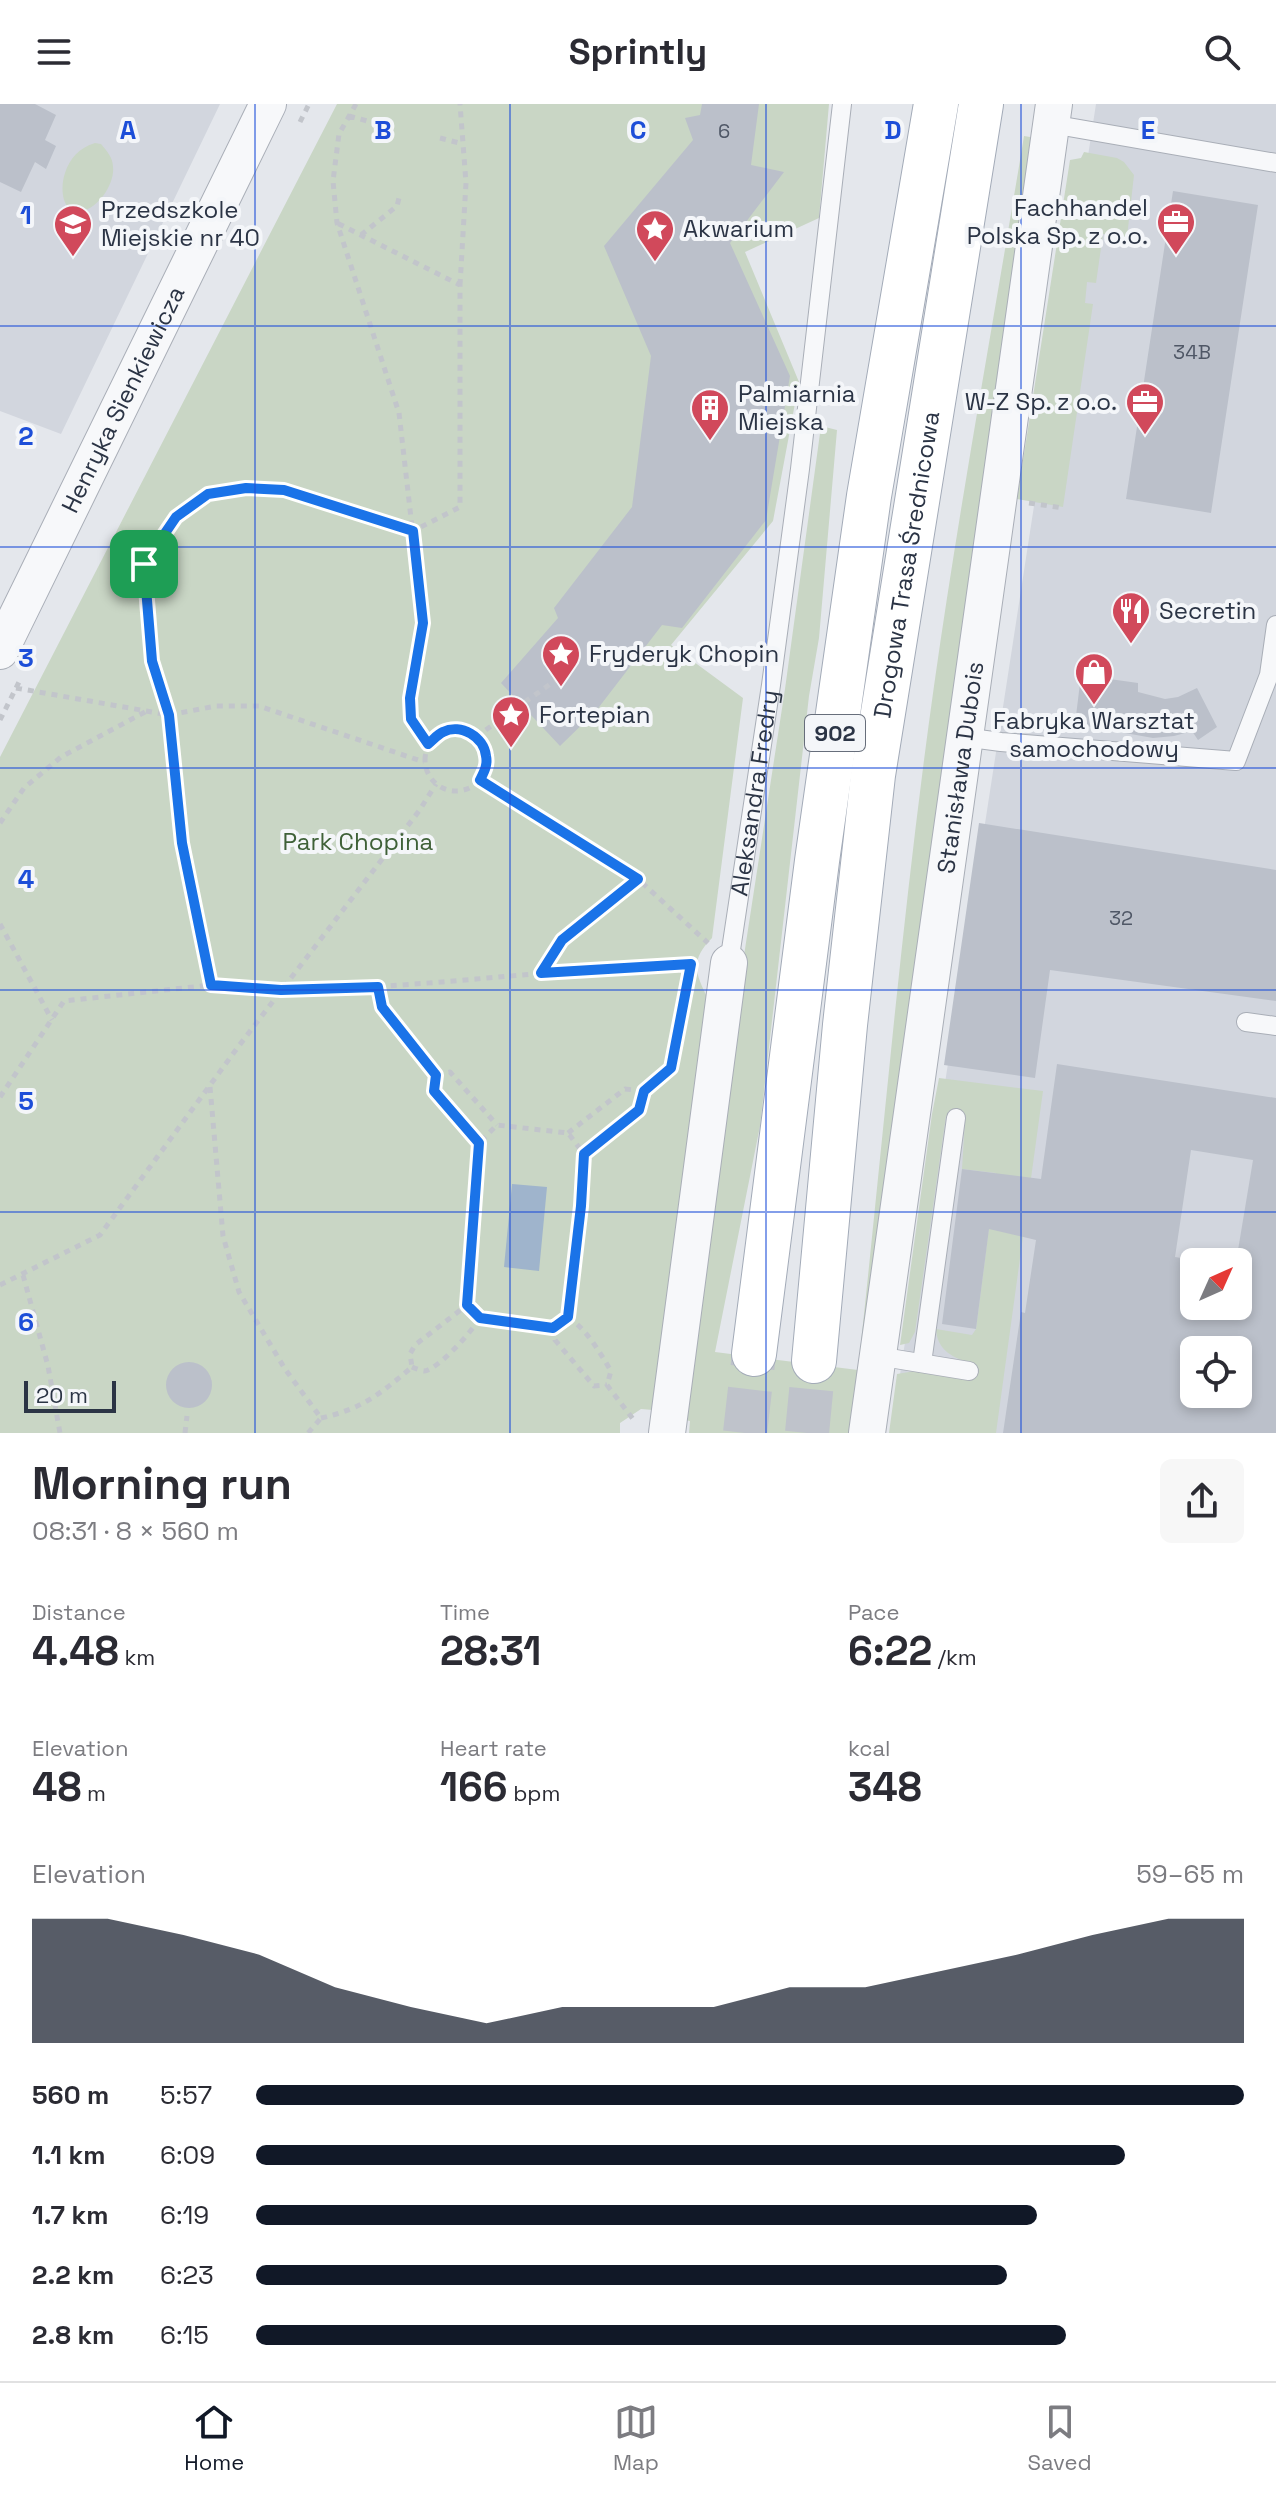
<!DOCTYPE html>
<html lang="en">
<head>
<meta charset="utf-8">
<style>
  :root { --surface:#fff; --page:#f7f7f7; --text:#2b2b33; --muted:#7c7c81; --line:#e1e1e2; --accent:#111827 }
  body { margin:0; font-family:"Space Grotesk",sans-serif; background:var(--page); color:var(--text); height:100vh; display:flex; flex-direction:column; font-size:30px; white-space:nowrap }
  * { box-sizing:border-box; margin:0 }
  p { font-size:26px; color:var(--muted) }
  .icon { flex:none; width:44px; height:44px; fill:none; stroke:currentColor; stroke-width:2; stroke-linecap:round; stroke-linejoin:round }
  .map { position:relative; height:1329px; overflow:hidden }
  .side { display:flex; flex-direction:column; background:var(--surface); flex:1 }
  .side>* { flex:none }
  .needle { width:52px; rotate:45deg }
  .buttons { position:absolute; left:1180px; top:1144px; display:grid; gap:16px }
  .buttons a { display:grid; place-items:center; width:72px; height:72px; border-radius:12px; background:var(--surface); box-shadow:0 4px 12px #0003; font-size:40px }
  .scale { position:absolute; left:24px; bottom:20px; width:92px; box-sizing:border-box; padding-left:8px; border:4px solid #2b3445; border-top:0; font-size:22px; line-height:28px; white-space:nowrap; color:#2b3445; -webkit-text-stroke:6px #f4f6f9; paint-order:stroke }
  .pin { position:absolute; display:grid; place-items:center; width:68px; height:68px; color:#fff; margin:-34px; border-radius:16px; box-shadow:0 4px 12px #0006 }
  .round { display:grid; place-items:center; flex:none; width:84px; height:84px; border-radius:12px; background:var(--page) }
  .summary { display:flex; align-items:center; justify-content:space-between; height:136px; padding:0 32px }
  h1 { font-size:44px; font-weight:800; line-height:60px }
  .metrics { display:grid; grid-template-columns:repeat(3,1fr); gap:12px; height:136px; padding:8px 32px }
  .metrics div { display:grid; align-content:center }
  .metrics b { font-size:40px; font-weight:800 }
  .metrics small { font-size:22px; font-weight:400 }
  .metrics p { font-size:22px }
  .chart { height:224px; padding:16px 32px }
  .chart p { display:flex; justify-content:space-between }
  .chart svg { width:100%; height:144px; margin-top:8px; fill:var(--accent); opacity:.7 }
  ul { padding:0 32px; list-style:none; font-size:26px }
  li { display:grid; grid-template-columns:128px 96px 1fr; align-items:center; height:60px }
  li i { height:20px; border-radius:10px; background:var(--accent) }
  header { display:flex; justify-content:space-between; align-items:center; height:104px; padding:0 32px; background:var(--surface); font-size:36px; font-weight:800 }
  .tab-bar { display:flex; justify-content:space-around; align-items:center; height:112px; border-top:2px solid var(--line); background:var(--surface); font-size:22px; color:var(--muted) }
  .tab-bar a { display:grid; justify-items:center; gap:4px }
  .tab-bar .on { color:var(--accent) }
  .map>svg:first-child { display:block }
</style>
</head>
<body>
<header><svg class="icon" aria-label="menu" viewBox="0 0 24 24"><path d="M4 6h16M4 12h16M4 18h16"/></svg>Sprintly<svg class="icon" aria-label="search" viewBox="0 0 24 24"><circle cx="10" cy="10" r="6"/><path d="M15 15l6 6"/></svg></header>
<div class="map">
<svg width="1276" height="1329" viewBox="0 0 1276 1329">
  <rect width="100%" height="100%" fill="#e4e7ec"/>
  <path fill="#d2d6de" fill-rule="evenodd" d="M 0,0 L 220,0 L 61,330 L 0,307 Z
    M 1096,0 L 1276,0 L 1276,1329 L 891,1329 ZM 1194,1158 L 1238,1158 L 1238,1202 L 1194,1202 ZM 1194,1246 L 1238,1246 L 1238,1290 L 1194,1290 Z"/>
  <path fill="#c9d6c5" d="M 337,0 L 829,0 L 819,114 L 745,148 L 799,278 L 773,417 L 671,541 L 743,594 L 712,834 C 690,856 695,869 708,895 L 653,1306 L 641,1305 L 620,1319 L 620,1329 L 0,1329 L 0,653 Z
    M 1024,32 L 1036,34 L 854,1329 L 689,1329 L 690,1317 L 680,1315 L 739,884 L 785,585 L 821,322 L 837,326 L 819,534 L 809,592 L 760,1022 L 715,1248 L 858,1266 C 883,1038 902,809 934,582 C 960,398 994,215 1024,32 Z
    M 95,39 L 101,40 C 107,47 113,54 113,63 C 115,79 99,104 82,107 C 61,111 60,83 65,69 C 70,54 79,44 95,39 Z
    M 1084,48 L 1117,54 L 1124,58 L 1134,71 L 1127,133 L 1103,130 L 1096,179 L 1087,178 L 1085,199 L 1093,200 L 1063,403 L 1017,395 L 1070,56 L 1081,54 Z
    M 939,974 L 1043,987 L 996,1329 L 889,1329 L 897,1270 L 968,1258 C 950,1253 937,1244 936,1225 L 972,1231 L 976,1225 L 996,1069 L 962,1065 L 965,1016 L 946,1012 L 915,1228 L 909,1239 L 900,1241 L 932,1010 Z"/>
  <path fill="#9fb4cc" d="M 512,1080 L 547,1083 L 539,1167 L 504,1163 Z"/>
  <path fill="#bbc0ca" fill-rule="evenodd" d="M 0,0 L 35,0 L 56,11 L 45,36 L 56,42 L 46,65 L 35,58 L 21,88 L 0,78 Z
    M 702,0 L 759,0 L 751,61 L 784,68 L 730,139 L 790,272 L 766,416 L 682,524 L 662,521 L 596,607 L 560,642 L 501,579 L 558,514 L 554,504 L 632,403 L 651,252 L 604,142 L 693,36 L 685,14 L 700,11 Z
    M 1173,87 L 1258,101 L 1211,409 L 1126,395 Z
    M 1081,571 L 1138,579 L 1138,588 L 1165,595 L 1178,593 L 1197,584 L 1217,623 L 1198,636 L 1192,627 L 1174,632 L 1153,634 L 1075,620 Z
    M 979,719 L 1276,766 L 1276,897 L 1050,866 L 1035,974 L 944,961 Z
    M 1057,960 L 1276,994 L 1276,1329 L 1003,1329 L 1021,1208 L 1025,1209 L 1036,1136 L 989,1125 L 976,1225 L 942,1220 L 962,1065 L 1041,1075 ZM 1191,1046 L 1253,1056 L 1236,1158 L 1238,1202 L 1194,1202 L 1194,1158 L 1205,1158 L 1175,1153 ZM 1194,1246 L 1238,1246 L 1238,1290 L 1194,1290 Z
    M166 1281a23 23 0 1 1 46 0a23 23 0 1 1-46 0Z"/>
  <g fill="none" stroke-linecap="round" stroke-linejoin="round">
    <path stroke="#bfc3cb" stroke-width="44" stroke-dasharray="44 22" stroke-linecap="butt" d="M 745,1329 L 754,1250
      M 807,1329 L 814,1257"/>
    <defs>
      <g id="service">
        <path d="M 1051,20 L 1276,59"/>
        <path d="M 963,633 L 1001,638 L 1236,657 L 1269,571 L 1276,521"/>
        <path id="s1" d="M 729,859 L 771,581 L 800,365 L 842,0"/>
        <path d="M 1246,918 L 1276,922"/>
        <path d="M 877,1252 L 969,1267"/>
        <path d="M 922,1259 L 956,1014"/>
      </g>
      <g id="minor">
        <path id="s2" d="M 0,547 L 268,0"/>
        <path d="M 667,1329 L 729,859"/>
        <path id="s3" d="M 867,1329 L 1054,0"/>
      </g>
      <g id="primary">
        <path d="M 754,1250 L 817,757 L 869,392 L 936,0"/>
        <path id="s4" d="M 814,1257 L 845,921 L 873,671 L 981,0"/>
      </g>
    </defs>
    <use href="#service" stroke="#a9aeb7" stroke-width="20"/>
    <use href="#minor" stroke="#a9aeb7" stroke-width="38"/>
    <use href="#primary" stroke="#a3abb8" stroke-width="46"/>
    <path stroke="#c2c5cb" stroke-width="5" stroke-dasharray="6 6" stroke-linecap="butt" d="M 356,0 L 339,30 L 333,77 L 337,119 L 399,309 L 423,519 L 410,594 L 411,615 L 428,640
      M 349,12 L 371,18
      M 300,18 L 309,0
      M 440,34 L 463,40
      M 361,131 L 397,102 L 400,90
      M 460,181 L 466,79 L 460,0
      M 1029,399 L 1063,404
      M 16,584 L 169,611 L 216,602 L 259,602 L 424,658
      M 0,616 L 21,574
      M425 656a31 31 0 1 1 62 0a31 31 0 1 1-62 0Z
      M 476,633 L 560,573
      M 480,676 L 638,775 L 708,839
      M 0,719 L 24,684 L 61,653 L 145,608
      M 0,820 L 52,916
      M 541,867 L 562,836 L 638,775
      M 211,881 C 236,883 261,886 285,886 C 422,885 559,863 696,860
      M 378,883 L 382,903 L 436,971 L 450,968 L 497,1021
      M 436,971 L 434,987 L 479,1039 L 467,1201 L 480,1214 L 553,1224 L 568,1213 L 581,1102 L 584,1050 L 568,1029 L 497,1021 L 479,1039
      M 210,983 L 223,1132 L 239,1188 L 285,1265 L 321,1314 L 308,1329
      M 0,993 L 64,897 L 211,881 L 182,739 L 169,611 L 152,557 L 144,460 L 176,413 L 208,390 L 246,384 L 284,386 L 413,427 L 460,403 L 460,181 L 337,119
      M 568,1029 L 625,985 L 644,987 L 671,964 L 691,860
      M 584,1050 L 639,1006 L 644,987
      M 23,1171 L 48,1262 L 60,1329
      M 0,1181 L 100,1131 L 238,943 L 419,707 L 436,680
      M 568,1213 C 587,1226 599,1247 611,1267 L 607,1281 L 636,1319
      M 553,1224 L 555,1236 L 594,1282 L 607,1281
      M 412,1263 C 414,1264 422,1267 424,1267 C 439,1265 472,1227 480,1214
      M 321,1314 C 362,1305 380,1290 412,1263 L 410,1250 L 415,1241 L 467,1201
      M 185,1329 L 187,1312"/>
    <use href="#service" stroke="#f7f8fa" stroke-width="18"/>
    <use href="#minor" stroke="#f7f8fa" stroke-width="36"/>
    <use href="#primary" stroke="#fff" stroke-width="44"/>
  </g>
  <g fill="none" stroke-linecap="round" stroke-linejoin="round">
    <defs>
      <path id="route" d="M 246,384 L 284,386 L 413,427 L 423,519 L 410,594 L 411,615 L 428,640 C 433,636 438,630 443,628 C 461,619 484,633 486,652 C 488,661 484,668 480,676 L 638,775 L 562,836 L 541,869 L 691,860 L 671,964 L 644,987 L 639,1006 L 584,1050 L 581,1102 L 568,1213 L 553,1224 L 480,1214 L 467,1201 L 479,1039 L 434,987 L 436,971 L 382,903 L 378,883 L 281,886 L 211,881 L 182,739 L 169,611 L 152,557 L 144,460 L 176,413 L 208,390 Z"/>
    </defs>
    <use href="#route" stroke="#fff" stroke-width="16"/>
    <use href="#route" stroke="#1a73e8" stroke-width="10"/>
  </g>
  <path fill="none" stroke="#1d4ed8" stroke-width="2" stroke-opacity="0.55" d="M 255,0 L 255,1329M 510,0 L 510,1329M 766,0 L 766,1329M 1021,0 L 1021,1329M 0,222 L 1276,222M 0,443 L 1276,443M 0,664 L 1276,664M 0,886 L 1276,886M 0,1108 L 1276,1108"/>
  <defs>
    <symbol id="office-pin" viewBox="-11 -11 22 30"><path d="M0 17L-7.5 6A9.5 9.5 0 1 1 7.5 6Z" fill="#d1495b" stroke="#f4f6f9"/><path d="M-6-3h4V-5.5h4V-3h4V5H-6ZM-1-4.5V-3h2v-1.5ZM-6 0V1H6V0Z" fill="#fff"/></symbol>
    <symbol id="school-pin" viewBox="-11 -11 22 30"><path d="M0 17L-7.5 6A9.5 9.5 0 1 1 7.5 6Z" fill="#d1495b" stroke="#f4f6f9"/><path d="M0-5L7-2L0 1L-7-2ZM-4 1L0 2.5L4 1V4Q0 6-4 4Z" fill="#fff"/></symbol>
    <symbol id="sight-pin" viewBox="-11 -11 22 30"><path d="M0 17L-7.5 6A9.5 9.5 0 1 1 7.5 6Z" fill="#d1495b" stroke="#f4f6f9"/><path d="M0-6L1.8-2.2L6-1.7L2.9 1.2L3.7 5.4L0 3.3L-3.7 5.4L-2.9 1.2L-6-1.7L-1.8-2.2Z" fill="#fff"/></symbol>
    <symbol id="building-pin" viewBox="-11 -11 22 30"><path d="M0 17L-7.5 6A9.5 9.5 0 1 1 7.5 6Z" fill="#d1495b" stroke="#f4f6f9"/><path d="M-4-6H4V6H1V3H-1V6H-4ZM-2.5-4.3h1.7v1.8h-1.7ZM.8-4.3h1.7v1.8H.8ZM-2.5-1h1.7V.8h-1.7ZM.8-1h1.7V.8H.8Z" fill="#fff"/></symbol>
    <symbol id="restaurant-pin" viewBox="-11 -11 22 30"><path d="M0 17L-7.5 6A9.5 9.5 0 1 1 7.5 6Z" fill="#d1495b" stroke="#f4f6f9"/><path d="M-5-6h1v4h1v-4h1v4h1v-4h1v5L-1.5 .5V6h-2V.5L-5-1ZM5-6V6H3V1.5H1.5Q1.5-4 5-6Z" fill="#fff"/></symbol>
    <symbol id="shop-pin" viewBox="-11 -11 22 30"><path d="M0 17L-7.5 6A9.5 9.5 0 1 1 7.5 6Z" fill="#d1495b" stroke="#f4f6f9"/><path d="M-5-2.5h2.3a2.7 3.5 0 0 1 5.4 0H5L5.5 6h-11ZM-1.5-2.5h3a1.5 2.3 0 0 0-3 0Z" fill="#fff"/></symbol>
  </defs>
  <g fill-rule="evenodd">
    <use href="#office-pin" x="1154" y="96" width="44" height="60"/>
    <use href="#school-pin" x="51" y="98" width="44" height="60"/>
    <use href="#sight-pin" x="633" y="103" width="44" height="60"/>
    <use href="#office-pin" x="1123" y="276" width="44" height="60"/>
    <use href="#building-pin" x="688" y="282" width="44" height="60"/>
    <use href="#restaurant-pin" x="1109" y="485" width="44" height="60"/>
    <use href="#sight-pin" x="539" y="528" width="44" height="60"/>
    <use href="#shop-pin" x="1072" y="546" width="44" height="60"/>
    <use href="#sight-pin" x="489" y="589" width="44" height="60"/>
  </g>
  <g text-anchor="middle" stroke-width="8" stroke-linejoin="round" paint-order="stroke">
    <g font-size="20" fill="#4f5766">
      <text x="724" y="34">6</text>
      <text x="1192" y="255">34B</text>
      <text x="1121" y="821">32</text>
    </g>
    <rect fill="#f4f6f9" stroke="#676e7b" stroke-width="2" x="805" y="611" width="60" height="36" rx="6"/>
    <g font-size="22" font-weight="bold" fill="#2b3445">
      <text x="835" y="637">902</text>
    </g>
    <g font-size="24" fill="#2b3445" stroke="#f4f6f9" text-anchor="start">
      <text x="1148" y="112" text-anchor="end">Fachhandel<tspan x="1148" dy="28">Polska Sp. z o.o.</tspan></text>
      <text x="101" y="114">Przedszkole<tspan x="101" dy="28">Miejskie nr 40</tspan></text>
      <text x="683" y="133">Akwarium</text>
      <text x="738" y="298">Palmiarnia<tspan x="738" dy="28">Miejska</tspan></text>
      <text x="1117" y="306" text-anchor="end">W-Z Sp. z o.o.</text>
      <text x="1159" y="515">Secretin</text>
      <text x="589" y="558">Fryderyk Chopin</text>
      <text x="539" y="619">Fortepian</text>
      <text x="1094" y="625" text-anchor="middle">Fabryka Warsztat<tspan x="1094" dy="28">samochodowy</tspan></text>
    </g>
    <g font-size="24" fill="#2b3445" stroke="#f4f6f9">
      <text dy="8" stroke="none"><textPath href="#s2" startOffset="280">Henryka Sienkiewicza</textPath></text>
      <text dy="8" stroke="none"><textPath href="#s4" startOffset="802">Drogowa Trasa Średnicowa</textPath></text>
      <text dy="8" stroke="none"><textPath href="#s3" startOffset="672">Stanisława Dubois</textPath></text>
      <text dy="8" stroke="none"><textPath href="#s1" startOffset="172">Aleksandra Fredry</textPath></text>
    </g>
    <g font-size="24" fill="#3f6138" stroke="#f4f6f9">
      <text x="358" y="746">Park Chopina</text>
    </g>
  </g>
  <g font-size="26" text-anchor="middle" font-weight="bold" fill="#1d4ed8" stroke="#f4f6f9" stroke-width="8" stroke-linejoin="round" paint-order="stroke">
    <text x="128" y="35">A</text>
    <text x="383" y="35">B</text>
    <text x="638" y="35">C</text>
    <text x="893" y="35">D</text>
    <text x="1148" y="35">E</text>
    <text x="26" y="120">1</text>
    <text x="26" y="341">2</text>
    <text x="26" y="563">3</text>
    <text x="26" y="784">4</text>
    <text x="26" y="1006">5</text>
    <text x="26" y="1227">6</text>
  </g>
</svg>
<div class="buttons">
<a><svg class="needle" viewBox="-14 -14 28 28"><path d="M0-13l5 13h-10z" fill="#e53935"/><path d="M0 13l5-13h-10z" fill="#7c7c81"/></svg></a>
<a><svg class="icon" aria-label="locate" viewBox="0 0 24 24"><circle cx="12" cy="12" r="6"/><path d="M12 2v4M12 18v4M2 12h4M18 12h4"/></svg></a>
</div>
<div class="scale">20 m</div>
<div class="pin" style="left:144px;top:460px;background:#1e9e55"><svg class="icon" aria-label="arrive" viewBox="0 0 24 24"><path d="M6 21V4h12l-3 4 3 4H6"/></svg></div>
</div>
<section class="side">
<div class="summary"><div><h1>Morning run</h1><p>08:31 · 8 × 560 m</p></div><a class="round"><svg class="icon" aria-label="share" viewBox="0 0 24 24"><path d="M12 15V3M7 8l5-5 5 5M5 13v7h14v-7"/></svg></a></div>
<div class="metrics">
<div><p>Distance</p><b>4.48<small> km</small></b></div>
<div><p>Time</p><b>28:31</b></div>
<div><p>Pace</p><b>6:22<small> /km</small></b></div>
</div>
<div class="metrics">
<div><p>Elevation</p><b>48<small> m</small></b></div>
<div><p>Heart rate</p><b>166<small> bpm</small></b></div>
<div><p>kcal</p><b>348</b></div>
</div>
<div class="chart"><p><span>Elevation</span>59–65 m</p>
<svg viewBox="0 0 160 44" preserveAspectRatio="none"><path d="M0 44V6L10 6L20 11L30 17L40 27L50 33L60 38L70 33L80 33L90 33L100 27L110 27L120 22L130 17L140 11L150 6L160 6V44z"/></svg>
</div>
<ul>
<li><b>560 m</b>5:57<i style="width:100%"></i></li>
<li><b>1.1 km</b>6:09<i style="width:88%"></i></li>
<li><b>1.7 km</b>6:19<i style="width:79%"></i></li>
<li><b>2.2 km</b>6:23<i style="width:76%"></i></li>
<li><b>2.8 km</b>6:15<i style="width:82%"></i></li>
</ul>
</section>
<nav class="tab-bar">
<a class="on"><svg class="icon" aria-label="home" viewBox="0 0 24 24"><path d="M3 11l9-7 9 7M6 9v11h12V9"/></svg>Home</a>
<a><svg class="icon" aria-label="map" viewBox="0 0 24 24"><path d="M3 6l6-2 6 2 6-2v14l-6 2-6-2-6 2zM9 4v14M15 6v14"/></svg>Map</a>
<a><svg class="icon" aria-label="saved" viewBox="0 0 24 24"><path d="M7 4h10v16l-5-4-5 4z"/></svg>Saved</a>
</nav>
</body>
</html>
